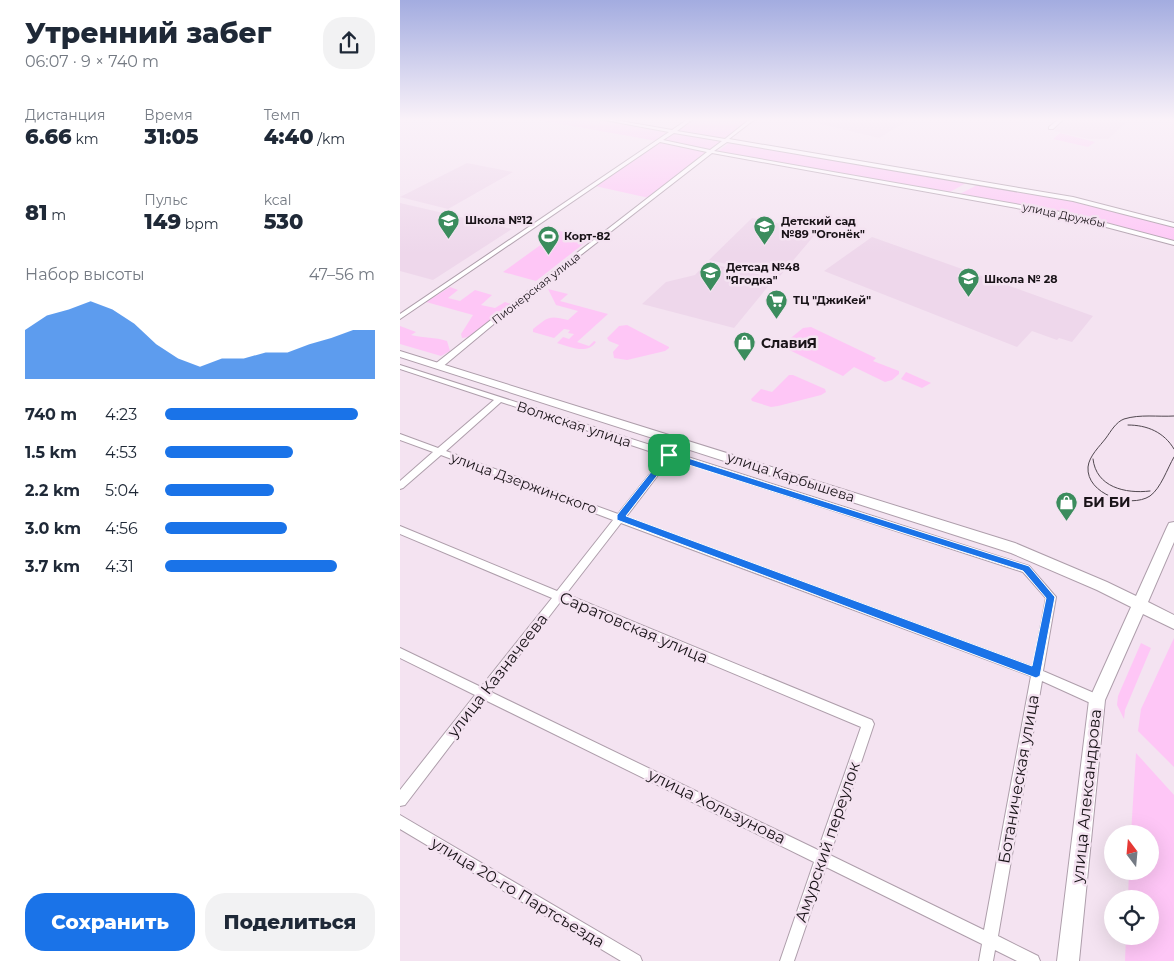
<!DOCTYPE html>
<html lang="ru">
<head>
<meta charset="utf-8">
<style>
  :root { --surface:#fff; --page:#f2f2f3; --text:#1f2937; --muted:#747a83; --accent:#1a73e8 }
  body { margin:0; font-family:Montserrat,sans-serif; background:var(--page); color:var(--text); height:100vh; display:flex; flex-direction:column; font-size:19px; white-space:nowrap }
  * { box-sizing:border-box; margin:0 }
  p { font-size:16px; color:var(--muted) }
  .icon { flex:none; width:28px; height:28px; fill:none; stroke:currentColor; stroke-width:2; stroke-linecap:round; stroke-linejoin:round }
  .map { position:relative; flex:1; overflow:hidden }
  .sheet { display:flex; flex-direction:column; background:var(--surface); width:400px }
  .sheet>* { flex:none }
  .needle { width:32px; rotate:344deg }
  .tools { position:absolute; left:704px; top:825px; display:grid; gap:10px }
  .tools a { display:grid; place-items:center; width:55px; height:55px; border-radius:50%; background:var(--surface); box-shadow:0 5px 20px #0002; font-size:25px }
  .pin { position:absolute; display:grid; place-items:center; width:42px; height:42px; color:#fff; margin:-21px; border-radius:10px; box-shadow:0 2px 8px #0006 }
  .round { display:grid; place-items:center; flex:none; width:52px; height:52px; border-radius:20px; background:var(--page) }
  .headline { display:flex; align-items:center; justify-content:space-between; height:85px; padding:0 25px }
  h1 { font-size:28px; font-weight:800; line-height:38px }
  .figures { display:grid; grid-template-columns:repeat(3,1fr); gap:8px; height:85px; padding:5px 25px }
  .figures div { display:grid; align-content:center }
  .figures b { font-size:21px; font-weight:800 }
  .figures small { font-size:14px; font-weight:400 }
  .figures p { font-size:14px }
  .chart { height:140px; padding:10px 25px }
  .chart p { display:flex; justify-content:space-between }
  .chart svg { width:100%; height:90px; margin-top:5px; fill:var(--accent); opacity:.7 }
  .primary-button { display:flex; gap:10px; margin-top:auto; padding:10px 25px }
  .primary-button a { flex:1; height:58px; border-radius:20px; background:var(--accent); color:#fff; font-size:20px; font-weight:800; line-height:58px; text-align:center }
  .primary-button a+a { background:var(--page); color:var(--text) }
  ul { padding:0 25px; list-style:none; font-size:16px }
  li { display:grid; grid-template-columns:80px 60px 1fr; align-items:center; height:38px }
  li i { height:12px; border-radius:6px; background:var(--accent) }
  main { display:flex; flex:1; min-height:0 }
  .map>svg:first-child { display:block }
</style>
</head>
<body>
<main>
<section class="sheet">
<div class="headline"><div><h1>Утренний забег</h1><p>06:07 · 9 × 740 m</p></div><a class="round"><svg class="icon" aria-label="share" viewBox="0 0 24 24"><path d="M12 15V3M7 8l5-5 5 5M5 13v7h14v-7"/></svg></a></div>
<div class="figures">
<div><p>Дистанция</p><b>6.66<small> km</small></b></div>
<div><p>Время</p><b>31:05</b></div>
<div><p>Темп</p><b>4:40<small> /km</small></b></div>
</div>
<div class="figures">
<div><b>81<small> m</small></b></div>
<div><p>Пульс</p><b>149<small> bpm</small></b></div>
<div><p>kcal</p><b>530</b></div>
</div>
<div class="chart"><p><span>Набор высоты</span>47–56 m</p>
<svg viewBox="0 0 160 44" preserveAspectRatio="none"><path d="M0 44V20L10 13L20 10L30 6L40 10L50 17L60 27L70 34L80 38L90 34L100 34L110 31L120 31L130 27L140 24L150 20L160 20V44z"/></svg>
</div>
<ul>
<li><b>740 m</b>4:23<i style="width:92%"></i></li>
<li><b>1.5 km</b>4:53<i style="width:61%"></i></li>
<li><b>2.2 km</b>5:04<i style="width:52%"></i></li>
<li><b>3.0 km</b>4:56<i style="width:58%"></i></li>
<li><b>3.7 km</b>4:31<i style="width:82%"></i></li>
</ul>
<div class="primary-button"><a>Сохранить</a><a>Поделиться</a></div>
</section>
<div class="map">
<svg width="774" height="961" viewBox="0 0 774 961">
  <rect width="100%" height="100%" fill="#f4e3f1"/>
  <path fill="#eed7eb" d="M 400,119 L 504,119 L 509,120 L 479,138 Z
    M 667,119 L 708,119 L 726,123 L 708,139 L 689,139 L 654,131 Z
    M 67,163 L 113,172 L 48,209 L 0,197 Z
    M 0,203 L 112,229 L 33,280 L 0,271 Z
    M 352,218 L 418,231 L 380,276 L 309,260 Z
    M 472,237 L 593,280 L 693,316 L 672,342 L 659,338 L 657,340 L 632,331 L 617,347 L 424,271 Z
    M 306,263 L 375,278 L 334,328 L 242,304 L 266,282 L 295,275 Z"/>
  <path fill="#fec6f6" d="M 133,119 L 193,119 L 264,131 L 267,133 L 257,141 Z
    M 294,119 L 351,119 L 327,137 L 323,139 L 276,131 Z
    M 273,133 L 322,142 L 249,198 L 195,186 Z
    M 660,133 L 695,142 L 688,147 L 653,139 Z
    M 329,143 L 568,182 L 550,192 L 317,152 Z
    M 579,184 L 687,203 L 774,226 L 774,242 L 698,220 L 560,194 Z
    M 160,231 L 191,238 L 136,281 L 103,272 Z
    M 50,287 L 58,290 L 48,298 L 60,301 L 75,290 L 92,295 L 81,305 L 95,308 L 105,302 L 111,304 L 69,337 L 62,338 L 61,334 L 73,315 L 26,302 Z
    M 148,289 L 168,294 L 160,301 L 208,314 L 177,342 L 189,346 L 194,341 L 196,342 C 187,355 171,347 157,343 L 163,337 L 169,339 L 174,334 L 168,333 L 170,330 L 164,329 L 154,338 L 133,332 L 133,329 C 148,317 149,315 168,320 L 178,311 L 156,305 Z
    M 227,325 L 269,347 L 269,348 L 265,351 L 227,360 L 214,358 L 213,352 L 219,345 L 209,341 L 207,338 L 219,326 Z
    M 0,326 L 16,332 L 11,335 C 24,338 35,337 47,341 L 50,351 L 41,356 L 0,344 Z
    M 411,327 L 476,358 L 473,361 L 499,371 L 499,374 L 492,380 L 485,382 L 454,367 L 443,376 L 381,346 L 403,328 Z
    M 506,372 L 531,383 L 522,388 L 503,380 L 501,379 Z
    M 389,375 L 393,375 L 425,389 L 426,392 L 421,395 L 378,406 L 371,407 L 352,401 L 351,399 L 361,389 L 372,392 Z
    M 774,638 L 774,767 L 738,731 L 741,709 Z
    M 741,643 L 751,648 L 725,710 L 724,719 L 717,705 L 718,696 Z
    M 736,753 L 774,795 L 774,961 L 725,961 L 726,936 L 750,936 L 750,899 L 728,899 L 729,871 L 750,871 L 750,834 L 731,834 Z"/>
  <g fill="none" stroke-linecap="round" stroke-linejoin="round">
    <defs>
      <path id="street" d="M 199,119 L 209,119 L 272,130 L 288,119 L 293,119 L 277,131 L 325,139 L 350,119 L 355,119 L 329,139 L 673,197 L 774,223 L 774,227 L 673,201 L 327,142 L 314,151 L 672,214 L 774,241 L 774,245 L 672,218 L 312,153 L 119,303 L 41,368 L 35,368 L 35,364 L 115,301 L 307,152 L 260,142 L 0,319 L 0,314 L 269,132 ZM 274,133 L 322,141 L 310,150 L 263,140 Z
        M 659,119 L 664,119 L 653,129 L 649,129 L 649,127 Z
        M 0,365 L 629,566 L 656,597 L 643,671 L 701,696 L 703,700 L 701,704 L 697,706 L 642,681 L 598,936 L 638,956 L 640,961 L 617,961 L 595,950 L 593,961 L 579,961 L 582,944 L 426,867 L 394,961 L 380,961 L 414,862 L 85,700 L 5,805 L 0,806 L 0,790 L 75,695 L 0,658 L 0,648 L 81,687 L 152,598 L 0,534 L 0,526 L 157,591 L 213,520 L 41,455 L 3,488 L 0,489 L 0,481 L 33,452 L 0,440 L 0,434 L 38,448 L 94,400 L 0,369 ZM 101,402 L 264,456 L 218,514 L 46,451 ZM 271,458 L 623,572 L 646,598 L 633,667 L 226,517 ZM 221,523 L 631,676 L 584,930 L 430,855 L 474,724 L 472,720 L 166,594 ZM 161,601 L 461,727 L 418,850 L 91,692 Z
        M 0,815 L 240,956 L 242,961 L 221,961 L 0,829 Z"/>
      <path id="secondary" d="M 0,351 L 615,543 L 707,582 L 736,596 L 767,527 L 769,523 L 774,522 L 774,542 L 748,602 L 774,615 L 774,629 L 743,614 L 705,700 L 679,961 L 657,961 L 689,700 L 731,607 L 697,590 L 611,553 L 0,357 Z"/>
    </defs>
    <use href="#street" stroke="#ae9eab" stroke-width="2"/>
    <use href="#secondary" stroke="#ae9eab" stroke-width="2"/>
    <use href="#street" fill="#fff" fill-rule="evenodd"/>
    <use href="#secondary" fill="#fff" fill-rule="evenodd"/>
    <path stroke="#514850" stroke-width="1" d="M 774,416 C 758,417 740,414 724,419 C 716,422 711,431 706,438 C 700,446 689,456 688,467 C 686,494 730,509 750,496 C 761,488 767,469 774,457
      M 728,425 C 747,425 764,432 774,449
      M 693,459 C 696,487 725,494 750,491"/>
  </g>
  <linearGradient id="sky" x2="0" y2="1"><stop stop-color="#a3ace0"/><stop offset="0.47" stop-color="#faf2f9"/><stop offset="1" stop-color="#faf2f9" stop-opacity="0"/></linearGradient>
  <rect width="774" height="254" fill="url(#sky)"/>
  <path fill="#1a73e8" stroke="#fff" fill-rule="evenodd" d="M 266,453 L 272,453 L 629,566 L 655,597 L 640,676 L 636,678 L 217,520 L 217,515 ZM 270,459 L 623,571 L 646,598 L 632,666 L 226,516 Z"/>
  <defs>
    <symbol id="school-pin" viewBox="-11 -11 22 30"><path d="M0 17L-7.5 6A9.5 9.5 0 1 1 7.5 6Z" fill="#3b8c5d" stroke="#f4e3f1"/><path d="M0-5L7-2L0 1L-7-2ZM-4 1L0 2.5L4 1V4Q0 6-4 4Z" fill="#fff"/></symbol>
    <symbol id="stadium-pin" viewBox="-11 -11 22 30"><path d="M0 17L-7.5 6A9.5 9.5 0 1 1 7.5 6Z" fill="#3b8c5d" stroke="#f4e3f1"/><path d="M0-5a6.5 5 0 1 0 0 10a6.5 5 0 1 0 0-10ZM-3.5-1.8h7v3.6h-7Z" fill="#fff"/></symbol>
    <symbol id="supermarket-pin" viewBox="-11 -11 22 30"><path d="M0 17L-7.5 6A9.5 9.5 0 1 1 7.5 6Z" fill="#3b8c5d" stroke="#f4e3f1"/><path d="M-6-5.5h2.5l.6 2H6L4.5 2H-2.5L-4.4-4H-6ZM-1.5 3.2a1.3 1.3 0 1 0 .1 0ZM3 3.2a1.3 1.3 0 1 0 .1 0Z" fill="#fff"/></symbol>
    <symbol id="shop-pin" viewBox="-11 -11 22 30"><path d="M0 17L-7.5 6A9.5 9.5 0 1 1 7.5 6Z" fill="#3b8c5d" stroke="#f4e3f1"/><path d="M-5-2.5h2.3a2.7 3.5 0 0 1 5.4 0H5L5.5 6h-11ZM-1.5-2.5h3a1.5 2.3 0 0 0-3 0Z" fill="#fff"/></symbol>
  </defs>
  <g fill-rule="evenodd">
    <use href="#school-pin" x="36" y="208" width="25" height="34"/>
    <use href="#school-pin" x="352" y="214" width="25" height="34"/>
    <use href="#stadium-pin" x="136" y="224" width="25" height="34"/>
    <use href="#school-pin" x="298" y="260" width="25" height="34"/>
    <use href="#school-pin" x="556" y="266" width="25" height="34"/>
    <use href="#supermarket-pin" x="364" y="288" width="25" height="34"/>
    <use href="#shop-pin" x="332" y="330" width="25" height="34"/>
    <use href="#shop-pin" x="654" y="490" width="25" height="34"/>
  </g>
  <g text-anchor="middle" stroke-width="5" stroke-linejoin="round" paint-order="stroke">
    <g font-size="11" fill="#191318" stroke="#f4e3f1">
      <text transform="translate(664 215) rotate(12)" y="4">улица Дружбы</text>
      <text transform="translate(136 288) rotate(-38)" y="4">Пионерская улица</text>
    </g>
    <g font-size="11" font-weight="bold" fill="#191318" stroke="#f4e3f1" text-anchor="start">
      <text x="65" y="224">Школа №12</text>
      <text x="381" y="225">Детский сад<tspan x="381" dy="13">№89 "Огонёк"</tspan></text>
      <text x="164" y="240">Корт-82</text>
      <text x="326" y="271">Детсад №48<tspan x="326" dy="13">"Ягодка"</tspan></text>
      <text x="584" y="283">Школа № 28</text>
      <text x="393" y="304">ТЦ "ДжиКей"</text>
    </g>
    <g font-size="14" font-weight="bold" fill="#191318" stroke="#f4e3f1" text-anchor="start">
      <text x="361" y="348">СлавиЯ</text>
      <text x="683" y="507">БИ БИ</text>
    </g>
    <g font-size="14" fill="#191318" stroke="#f4e3f1">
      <text transform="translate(174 424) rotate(18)" y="5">Волжская улица</text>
      <text transform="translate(391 477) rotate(18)" y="5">улица Карбышева</text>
      <text transform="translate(124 483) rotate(20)" y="5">улица Дзержинского</text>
    </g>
    <g font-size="16" fill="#191318" stroke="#f4e3f1">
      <text transform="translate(234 627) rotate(23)" y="6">Саратовская улица</text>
      <text transform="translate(97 675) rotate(-52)" y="6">улица Казначеева</text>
      <text transform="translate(618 779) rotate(-80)" y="6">Ботаническая улица</text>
      <text transform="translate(686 796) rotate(-84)" y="6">улица Александрова</text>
      <text transform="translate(317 806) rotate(26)" y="6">улица Хользунова</text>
      <text transform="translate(427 842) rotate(-71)" y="6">Амурский переулок</text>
      <text transform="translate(118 892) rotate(31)" y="6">улица 20-го Партсъезда</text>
    </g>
  </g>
</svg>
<div class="tools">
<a><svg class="needle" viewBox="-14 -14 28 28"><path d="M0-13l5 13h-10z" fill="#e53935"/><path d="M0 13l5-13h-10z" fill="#747a83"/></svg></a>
<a><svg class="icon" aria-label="locate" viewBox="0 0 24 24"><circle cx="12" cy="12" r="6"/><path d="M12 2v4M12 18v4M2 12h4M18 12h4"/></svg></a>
</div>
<div class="pin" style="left:269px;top:455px;background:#1e9e55"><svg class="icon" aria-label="arrive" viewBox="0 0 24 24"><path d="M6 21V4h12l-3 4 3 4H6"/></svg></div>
</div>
</main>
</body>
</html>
